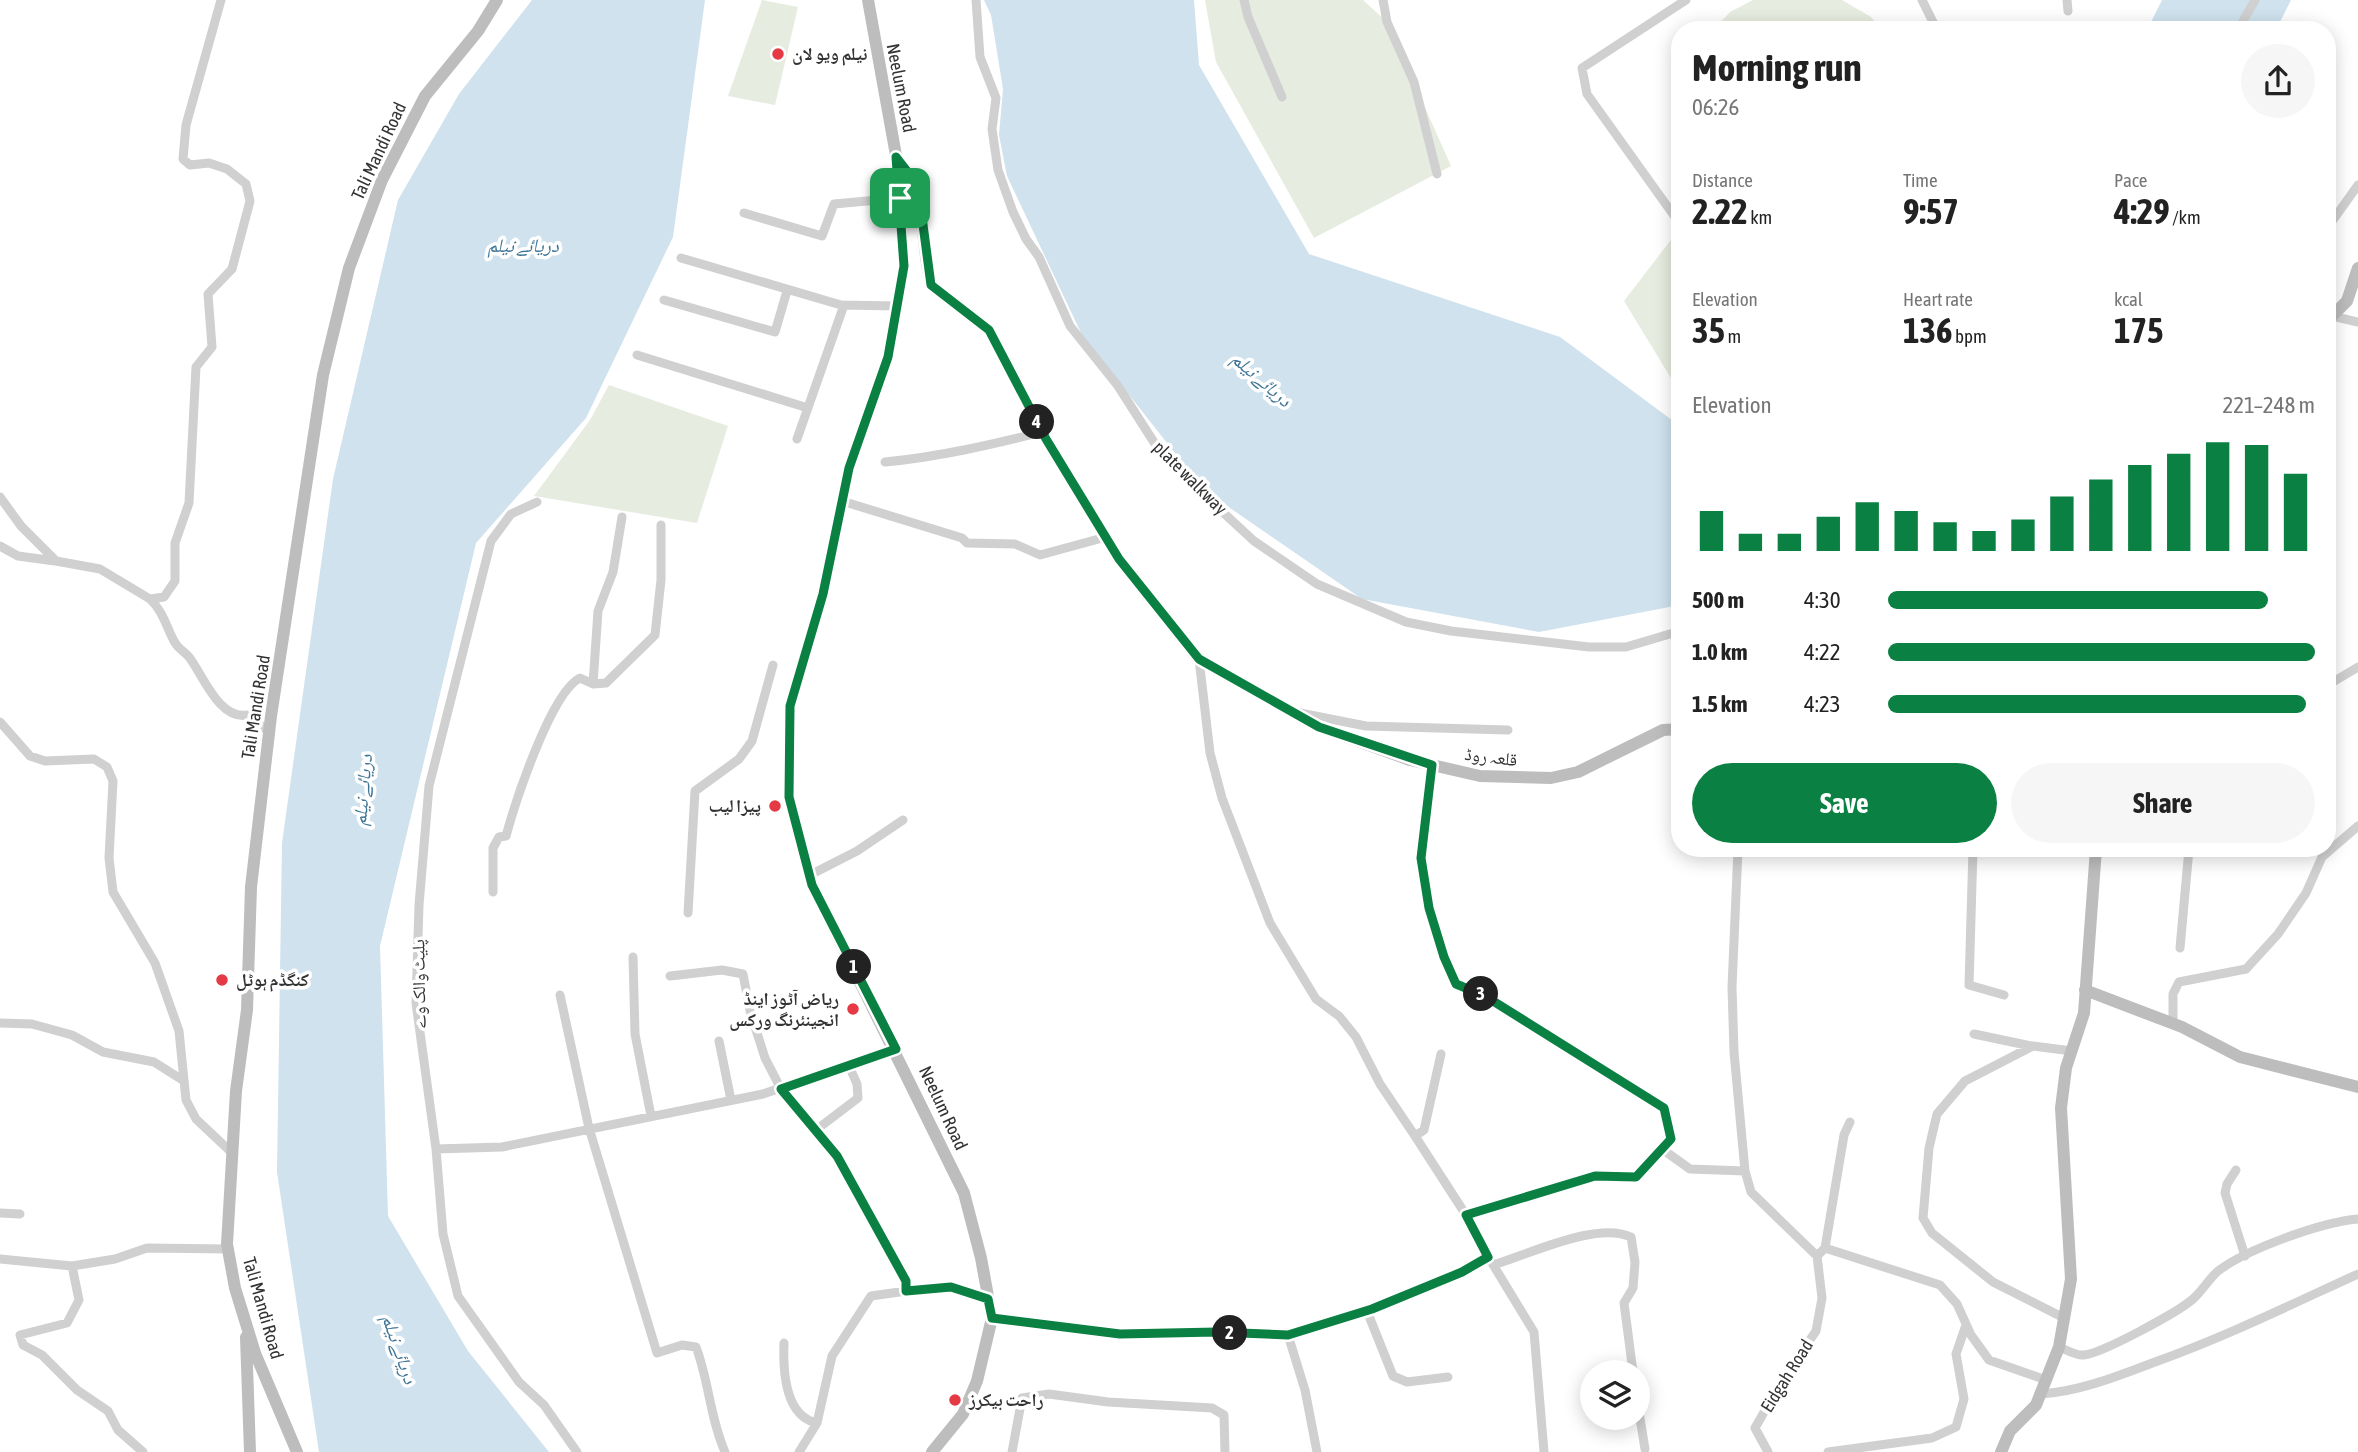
<!DOCTYPE html>
<html lang="en">
<head>
<meta charset="utf-8">
<style>
  :root { --surface:#fff; --page:#f6f6f6; --text:#222; --muted:#767676; --accent:#0b8043 }
  body { margin:0; font-family:"Asap Condensed","Noto Naskh Arabic",sans-serif; background:var(--page); color:var(--text); height:100vh; display:flex; flex-direction:column; font-size:26px; white-space:nowrap }
  * { box-sizing:border-box; margin:0 }
  p { font-size:23px; color:var(--muted) }
  .icon { flex:none; width:38px; height:38px; fill:none; stroke:currentColor; stroke-width:2; stroke-linecap:round; stroke-linejoin:round }
  .map { position:relative; flex:1; overflow:hidden }
  .drawer { position:absolute; left:1671px; top:21px; width:665px; height:836px; display:flex; flex-direction:column; background:var(--surface); border-radius:28px; box-shadow:0 4px 18px #0003 }
  .drawer>* { flex:none }
  .controls { position:absolute; left:1580px; top:1360px; display:grid; gap:14px }
  .controls a { display:grid; place-items:center; width:70px; height:70px; border-radius:50%; background:var(--surface); box-shadow:0 4px 18px #0003; font-size:35px }
  .pin { position:absolute; display:grid; place-items:center; width:60px; height:60px; color:#fff; margin:-30px; border-radius:14px; box-shadow:0 4px 10px #0006 }
  .km { position:absolute; width:35px; height:35px; margin:-18px; border-radius:50%; background:#222; color:#fff; font-size:19px; line-height:35px; text-align:center }
  .round { display:grid; place-items:center; flex:none; width:74px; height:74px; border-radius:37px; background:var(--page) }
  .headline { display:flex; align-items:center; justify-content:space-between; height:119px; padding:0 21px }
  h1 { font-size:38px; font-weight:700; line-height:52px }
  .stats { display:grid; grid-template-columns:repeat(3,1fr); gap:10px; height:119px; padding:7px 21px }
  .stats div { display:grid; align-content:center }
  .stats b { font-size:35px; font-weight:700 }
  .stats small { font-size:19px; font-weight:400 }
  .stats p { font-size:19px }
  .chart { height:196px; padding:14px 21px }
  .chart p { display:flex; justify-content:space-between }
  .chart svg { width:100%; height:126px; margin-top:7px; stroke:var(--accent); stroke-width:6 }
  .action { display:flex; gap:14px; margin-top:auto; padding:14px 21px }
  .action a { flex:1; height:80px; border-radius:42px; background:var(--accent); color:#fff; font-size:28px; font-weight:700; line-height:80px; text-align:center }
  .action a+a { background:var(--page); color:var(--text) }
  ul { padding:0 21px; list-style:none; font-size:23px }
  li { display:grid; grid-template-columns:112px 84px 1fr; align-items:center; height:52px }
  li i { height:18px; border-radius:9px; background:var(--accent) }
  .map>svg:first-child { display:block }
</style>
</head>
<body>
<div class="map">
<svg width="2358" height="1452" viewBox="0 0 2358 1452">
  <rect width="100%" height="100%" fill="#fff"/>
  <path fill="#e6ecdf" d="M 762,0 L 798,7 L 775,105 L 728,96 Z
    M 1205,0 L 1363,0 L 1387,22 L 1451,166 L 1314,238 L 1216,62 Z
    M 1753,0 L 1842,0 L 1871,17 L 1882,30 L 1713,30 L 1730,12 Z
    M 1680,228 L 1680,393 L 1624,301 Z
    M 609,385 L 728,426 L 697,523 L 534,496 L 590,420 Z"/>
  <path fill="#cfe2ee" d="M 532,0 L 705,0 L 673,237 L 586,418 L 476,543 L 380,946 L 388,1216 L 468,1351 L 549,1452 L 319,1452 L 277,1172 L 282,843 L 333,479 L 398,200 L 459,94 Z
    M 984,0 L 1194,0 L 1199,65 L 1309,254 L 1560,337 L 1680,426 L 1680,605 L 1539,632 L 1362,599 L 1204,490 L 1082,335 L 1007,176 L 999,135 L 1003,89 L 991,15 Z
    M 2162,0 L 2291,0 L 2276,30 L 2147,30 Z"/>
  <g fill="none" stroke-linecap="round" stroke-linejoin="round">
    <path stroke="#d0d0d0" stroke-width="9" d="M 976,0 L 980,57 L 996,98 L 992,129 L 998,170 L 1013,212 L 1026,239 L 1039,257 L 1070,326 L 1118,386 L 1164,458 L 1254,541 L 1317,584 L 1406,622 L 1451,631 L 1589,647 L 1626,647 L 1680,631
      M 1244,0 L 1248,17 L 1282,97
      M 1383,0 L 1387,22 L 1414,82 L 1437,174
      M 1922,0 L 1937,30
      M 2067,0 L 2068,11
      M 2238,30 L 2255,0
      M 744,213 L 822,236 L 834,204 L 900,198
      M 1680,224 L 1587,94 L 1582,68 L 1686,0
      M 2328,227 L 2358,185
      M 681,258 L 841,305 L 897,306
      M 664,300 L 775,332 L 787,291
      M 2332,316 L 2358,322
      M 637,355 L 808,408
      M 797,439 L 844,305
      M 885,462 C 938,457 990,445 1042,432
      M 0,497 L 21,526 L 56,561 L 100,569 L 150,599 L 164,597 L 175,581 L 175,543 L 189,503 L 196,367 L 212,347 L 208,294 L 232,269 L 250,201 L 246,184 L 227,169 L 209,163 L 190,165 L 183,159 L 186,125 L 221,0
      M 842,501 L 962,538 L 967,543 L 1015,544 L 1040,555 L 1106,537
      M 537,502 L 511,514 L 491,541 L 429,786 L 419,905 L 416,1003 L 436,1149 L 443,1234 L 458,1296 L 519,1382 L 544,1405 L 577,1452
      M 0,546 L 18,556 L 55,561
      M 150,599 C 163,611 166,626 174,641 C 178,649 184,651 189,657 C 203,675 219,720 247,715 L 269,732
      M 1199,659 L 1210,753 L 1222,798 L 1270,923 L 1316,999 L 1339,1016 L 1356,1037 L 1380,1084 L 1415,1136
      M 593,684 L 598,611 L 613,572 L 622,517
      M 2328,685 L 2358,667
      M 1300,713 L 1366,726 L 1508,730
      M 0,722 L 30,756 L 45,761 L 94,759 L 107,767 L 113,781 L 109,858 L 113,892 L 155,963 L 179,1031 L 186,1100 L 196,1119 L 231,1152
      M 1738,849 L 1732,987 L 1734,1052 L 1745,1171
      M 1973,849 L 1969,985 L 2004,995
      M 810,875 L 857,851 L 903,820
      M 493,892 L 493,848 L 499,837 L 506,836 C 515,803 551,692 580,678 L 593,684 L 606,683 L 655,635 L 661,580 L 661,525
      M 688,913 L 695,791 L 739,759 L 752,741 L 773,665
      M 2180,948 L 2189,849
      M 633,957 L 635,1034 L 651,1116
      M 670,976 L 722,970 L 743,974 L 750,1011 L 765,1058 L 781,1089 L 837,1156 L 906,1281 L 906,1291
      M 560,995 L 589,1128 L 657,1353 L 682,1345 L 696,1347 C 709,1381 710,1418 725,1452
      M 0,1023 L 32,1024 L 72,1035 L 103,1052 L 154,1062 L 184,1081
      M 2173,1024 L 2173,994 L 2179,982 L 2246,969 L 2278,934 L 2306,893 L 2322,857 L 2358,826
      M 1974,1034 L 2031,1046
      M 719,1041 L 731,1100
      M 1441,1054 L 1424,1130 L 1415,1136 L 1466,1215
      M 816,1130 L 858,1098 L 857,1084 L 849,1066
      M 436,1149 L 502,1147 L 763,1094 L 896,1049
      M 1662,1149 L 1690,1169 L 1745,1171 L 1751,1192 L 1817,1256
      M 2236,1170 L 2227,1184 L 2225,1193 L 2245,1256
      M 0,1213 L 20,1214
      M 1825,1248 L 1844,1135 L 1850,1122
      M 1817,1256 L 1825,1248 L 1940,1285 L 1957,1304 L 1971,1335 L 1989,1360 L 2046,1380
      M 0,1259 L 72,1266 L 115,1259 L 147,1248 L 228,1249
      M 1492,1263 L 1534,1332 L 1544,1452
      M 1493,1265 C 1530,1254 1597,1221 1631,1237 L 1635,1262 L 1633,1288 L 1624,1303 L 1633,1372
      M 72,1266 L 79,1300 L 67,1323 L 20,1335 L 23,1345 L 42,1355 L 77,1390 L 108,1411 L 118,1430 L 143,1452
      M 1367,1311 L 1393,1376 L 1407,1382 L 1448,1377
      M 992,1318 L 1120,1334 L 1216,1332 L 1288,1335 L 1372,1309 L 1462,1272 L 1488,1257 L 1466,1215 L 1595,1176 L 1636,1177 L 1671,1139 L 1664,1108 L 1485,996 L 1456,984 L 1444,957 L 1429,908 L 1421,858 L 1432,765
      M 2064,1318 L 1993,1282 L 1932,1233 L 1923,1218 L 1929,1148 L 1937,1114 L 1965,1081 L 2033,1046 L 2072,1051
      M 1288,1335 L 1305,1390 L 1317,1452
      M 784,1343 C 783,1369 784,1416 817,1423 L 832,1356 L 871,1296 L 942,1286 L 988,1299
      M 2059,1347 C 2067,1350 2076,1356 2084,1355 C 2103,1353 2178,1312 2193,1299 C 2202,1291 2209,1279 2218,1271 C 2247,1249 2322,1222 2358,1219
      M 2041,1394 C 2081,1391 2118,1376 2155,1362 C 2225,1337 2290,1305 2358,1274
      M 1638,1406 L 1645,1449
      M 799,1452 L 817,1423
      M 1012,1452 L 1022,1398 L 1049,1394 L 1108,1402 L 1212,1408 L 1224,1415 L 1225,1452
      M 1768,1452 L 1755,1428 L 1780,1384 L 1816,1331 L 1822,1298 L 1817,1256
      M 1828,1452 L 1932,1438 L 1956,1427 L 1964,1399 L 1956,1354 L 1966,1325"/>
    <path stroke="#bdbdbd" stroke-width="12" d="M 868,0 L 899,172 L 904,266 L 888,357 L 849,469 L 823,594 L 790,706 L 789,797 L 812,885 L 964,1193 L 981,1258 L 992,1318 L 977,1381 L 963,1414 L 932,1452
      M 898,160 C 928,199 920,240 931,285 L 989,330 L 1046,439 L 1119,559 L 1199,659 L 1319,727 L 1410,760 L 1480,776 L 1551,778 L 1578,772 L 1663,730 L 1680,729
      M 2328,317 L 2332,316 L 2347,301 L 2358,268
      M 2085,990 L 2182,1027 L 2240,1057 L 2358,1087
      M 246,1337 L 250,1452
      M 297,1452 L 255,1353 L 235,1288 L 227,1244 L 236,1091 L 247,1010 L 251,887 L 271,716 L 323,375 L 349,268 L 382,180 L 425,96 L 478,31 L 497,0
      M 2001,1452 L 2010,1431 L 2036,1405 L 2059,1347 L 2071,1279 L 2061,1108 L 2066,1068 L 2084,1013 L 2096,849"/>
  </g>
  <g fill="none" stroke-linecap="round" stroke-linejoin="round">
    <defs>
      <path id="route" d="M 896,157 L 913,179 L 920,202 L 931,285 L 989,330 L 1046,439 L 1119,559 L 1199,659 L 1319,727 L 1432,765 L 1421,858 L 1429,908 L 1444,957 L 1456,984 L 1485,996 L 1664,1108 L 1671,1139 L 1636,1177 L 1595,1176 L 1466,1215 L 1488,1257 L 1462,1272 L 1372,1309 L 1288,1335 L 1216,1332 L 1120,1334 L 992,1318 L 988,1299 L 951,1287 L 906,1291 L 906,1281 L 837,1156 L 781,1089 L 896,1049 L 812,885 L 789,797 L 790,706 L 823,594 L 849,468 L 888,357 L 904,266 Z"/>
    </defs>
    <use href="#route" stroke="#fff" stroke-width="14"/>
    <use href="#route" stroke="#0b8043" stroke-width="9"/>
  </g>
  <g fill="#e63946" stroke="#fff" stroke-width="2.5">
    <circle cx="778" cy="54" r="7"/>
    <circle cx="775" cy="806" r="7"/>
    <circle cx="222" cy="980" r="7"/>
    <circle cx="853" cy="1009" r="7"/>
    <circle cx="955" cy="1400" r="7"/>
  </g>
  <g text-anchor="middle" stroke-width="7" stroke-linejoin="round" paint-order="stroke">
    <g font-size="18" font-weight="bold" fill="#333" stroke="#fff" text-anchor="start">
      <text x="792" y="60">نیلم ویو لان</text>
      <text x="761" y="812" text-anchor="end">پیزا لیب</text>
      <text x="236" y="986">کنگڈم ہوٹل</text>
      <text x="839" y="1005" text-anchor="end">ریاض آٹوز اینڈ<tspan x="839" dy="21">انجینئرنگ ورکس</tspan></text>
      <text x="969" y="1406">راحت بیکرز</text>
    </g>
    <g font-size="18" fill="#333" stroke="#fff">
      <text transform="translate(901 88) rotate(79)" y="6">Neelum Road</text>
      <text transform="translate(379 151) rotate(-65)" y="6">Tali Mandi Road</text>
      <text transform="translate(1190 478) rotate(45)" y="6">plate walkway</text>
      <text transform="translate(256 707) rotate(-81)" y="6">Tali Mandi Road</text>
      <text transform="translate(1491 757) rotate(7)" y="6">قلعہ روڈ</text>
      <text transform="translate(419 984) rotate(-91)" y="6">پلیٹ والک وے</text>
      <text transform="translate(943 1108) rotate(65)" y="6">Neelum Road</text>
      <text transform="translate(263 1308) rotate(74)" y="6">Tali Mandi Road</text>
      <text transform="translate(1787 1376) rotate(-58)" y="6">Eidgah Road</text>
    </g>
    <g font-size="19" font-style="italic" fill="#3f7597" stroke="#fff">
      <text x="523" y="252">دریائے نیلم</text>
      <text transform="translate(1262 379) rotate(41)" y="7">دریائے نیلم</text>
      <text transform="translate(362 790) rotate(-85)" y="7">دریائے نیلم</text>
      <text transform="translate(400 1349) rotate(71)" y="7">دریائے نیلم</text>
    </g>
  </g>
</svg>
<div class="controls">
<a><svg class="icon" aria-label="layers" viewBox="0 0 24 24"><path d="M12 4l9 5-9 5-9-5zM3 14l9 5 9-5"/></svg></a>
</div>
<div class="pin" style="left:900px;top:198px;background:#1e9e55"><svg class="icon" aria-label="arrive" viewBox="0 0 24 24"><path d="M6 21V4h12l-3 4 3 4H6"/></svg></div>
<b class="km" style="left:854px;top:967px">1</b>
<b class="km" style="left:1230px;top:1333px">2</b>
<b class="km" style="left:1481px;top:994px">3</b>
<b class="km" style="left:1037px;top:422px">4</b>
<section class="drawer">
<div class="headline"><div><h1>Morning run</h1><p>06:26</p></div><a class="round"><svg class="icon" aria-label="share" viewBox="0 0 24 24"><path d="M12 15V3M7 8l5-5 5 5M5 13v7h14v-7"/></svg></a></div>
<div class="stats">
<div><p>Distance</p><b>2.22<small> km</small></b></div>
<div><p>Time</p><b>9:57</b></div>
<div><p>Pace</p><b>4:29<small> /km</small></b></div>
</div>
<div class="stats">
<div><p>Elevation</p><b>35<small> m</small></b></div>
<div><p>Heart rate</p><b>136<small> bpm</small></b></div>
<div><p>kcal</p><b>175</b></div>
</div>
<div class="chart"><p><span>Elevation</span>221–248 m</p>
<svg viewBox="0 0 160 44" preserveAspectRatio="none"><path d="M5 44V30M15 44V38M25 44V38M35 44V32M45 44V27M55 44V30M65 44V34M75 44V37M85 44V33M95 44V25M105 44V19M115 44V14M125 44V10M135 44V6M145 44V7M155 44V17"/></svg>
</div>
<ul>
<li><b>500 m</b>4:30<i style="width:89%"></i></li>
<li><b>1.0 km</b>4:22<i style="width:100%"></i></li>
<li><b>1.5 km</b>4:23<i style="width:98%"></i></li>
</ul>
<div class="action"><a>Save</a><a>Share</a></div>
</section>
</div>
</body>
</html>
